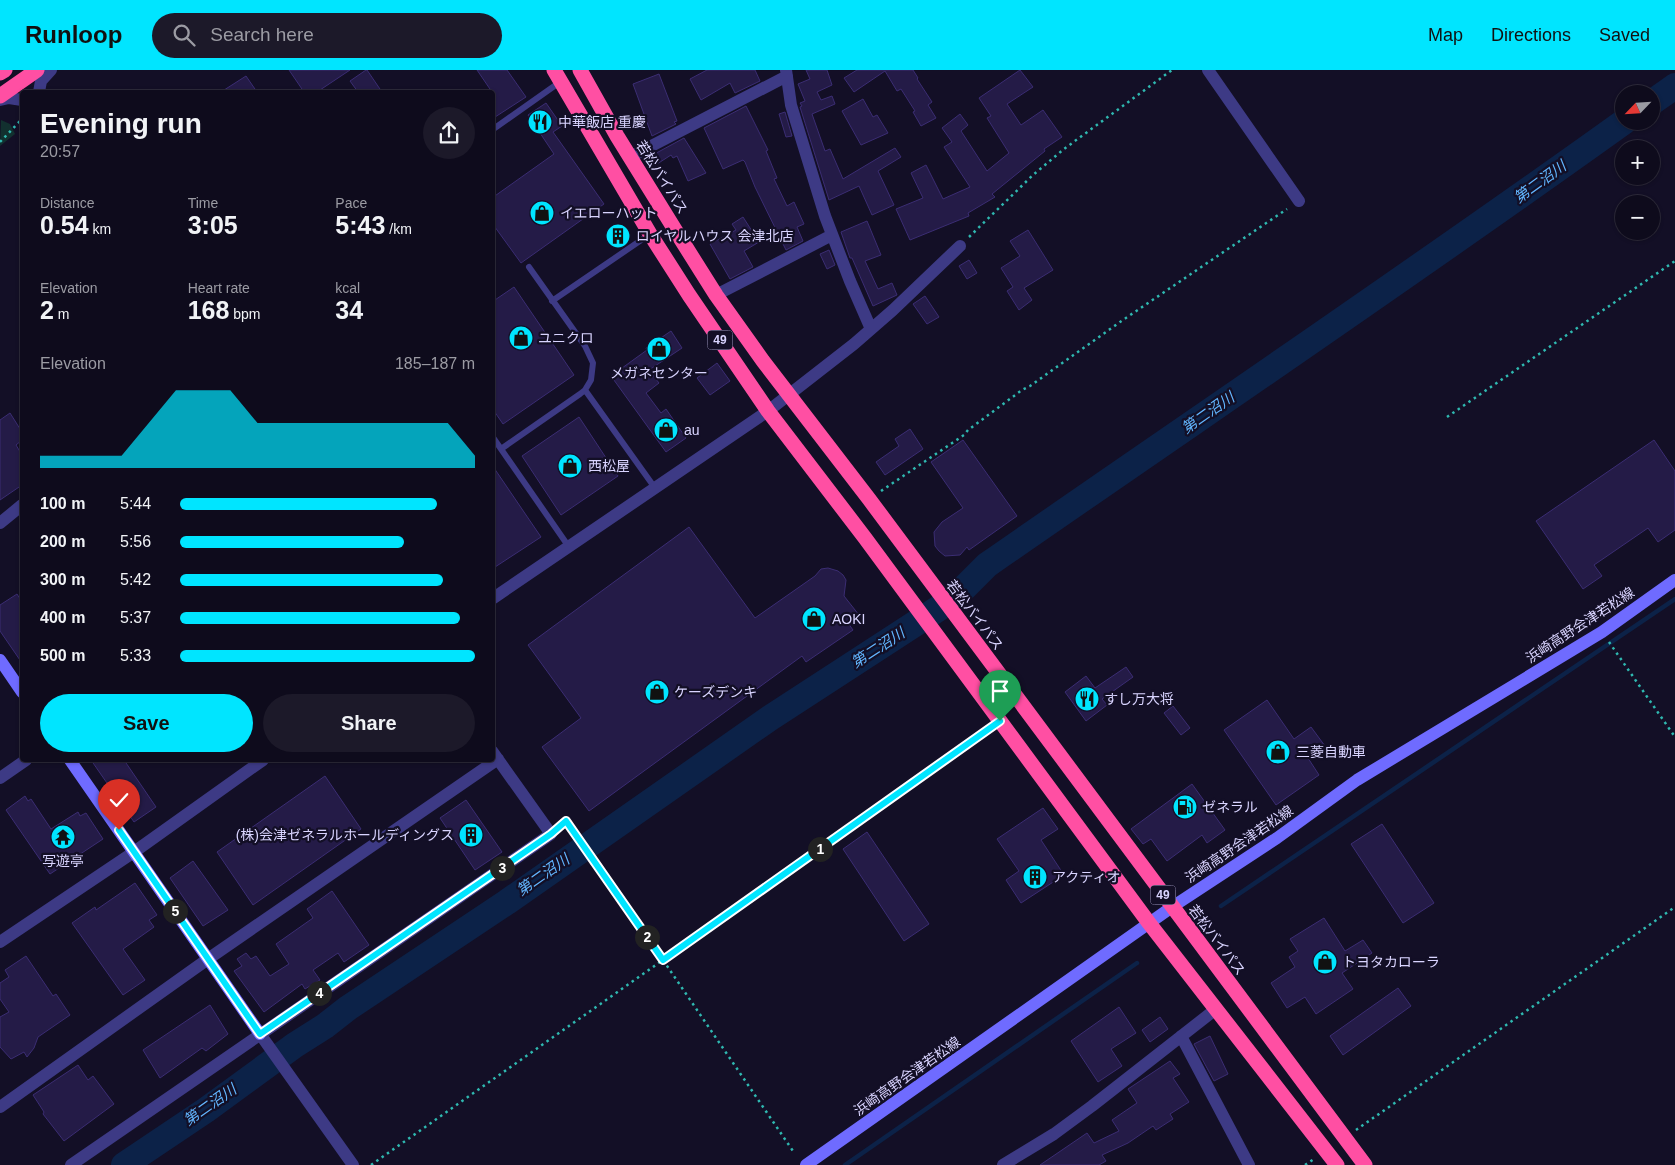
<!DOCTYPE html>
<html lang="en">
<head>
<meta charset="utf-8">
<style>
  :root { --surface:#0e0b1c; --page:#1c1929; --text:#f1f3f6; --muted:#9b9ba3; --line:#2e2b3b; --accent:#00e5ff }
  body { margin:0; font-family:Helvetica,"Noto Sans JP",sans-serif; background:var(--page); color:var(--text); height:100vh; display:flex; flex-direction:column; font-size:19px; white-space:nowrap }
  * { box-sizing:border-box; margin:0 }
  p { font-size:16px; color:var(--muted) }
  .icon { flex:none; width:28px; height:28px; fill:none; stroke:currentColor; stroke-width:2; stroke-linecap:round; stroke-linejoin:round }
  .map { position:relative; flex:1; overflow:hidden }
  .drawer { position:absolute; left:20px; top:20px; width:475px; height:672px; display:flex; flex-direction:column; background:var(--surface); border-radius:5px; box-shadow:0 1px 4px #0004,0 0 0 1px var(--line) }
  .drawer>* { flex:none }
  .needle { width:32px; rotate:245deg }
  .buttons { position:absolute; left:1615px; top:15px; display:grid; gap:10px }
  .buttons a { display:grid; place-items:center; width:45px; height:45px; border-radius:50%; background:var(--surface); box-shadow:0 1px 4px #0004,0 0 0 1px var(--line); font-size:25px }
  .pin { position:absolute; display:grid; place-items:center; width:42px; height:42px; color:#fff; margin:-51px -21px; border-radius:50% 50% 50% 0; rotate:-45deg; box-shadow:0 0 5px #0007 }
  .pin .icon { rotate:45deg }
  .km { position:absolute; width:25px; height:25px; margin:-12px; border-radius:50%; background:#222; color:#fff; font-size:14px; line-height:25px; text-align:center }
  .round { display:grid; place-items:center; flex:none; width:52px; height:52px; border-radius:26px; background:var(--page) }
  .summary { display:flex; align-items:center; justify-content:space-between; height:85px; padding:0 20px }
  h1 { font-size:28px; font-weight:800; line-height:38px }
  .stats { display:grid; grid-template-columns:repeat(3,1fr); gap:8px; height:85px; padding:5px 20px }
  .stats div { display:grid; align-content:center }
  .stats b { font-size:25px; font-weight:800 }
  .stats small { font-size:14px; font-weight:400 }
  .stats p { font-size:14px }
  .chart { height:140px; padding:10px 20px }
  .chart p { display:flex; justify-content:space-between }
  .chart svg { width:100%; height:90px; margin-top:5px; fill:var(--accent); opacity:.7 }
  .action { display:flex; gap:10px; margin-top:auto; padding:10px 20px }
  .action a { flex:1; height:58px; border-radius:30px; background:var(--accent); color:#111; font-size:20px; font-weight:800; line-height:58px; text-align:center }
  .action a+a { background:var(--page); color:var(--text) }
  ul { padding:0 20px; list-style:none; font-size:16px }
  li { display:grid; grid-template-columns:80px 60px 1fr; align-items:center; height:38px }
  li i { height:12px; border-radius:6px; background:var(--accent) }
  header { display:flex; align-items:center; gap:30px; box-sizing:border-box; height:70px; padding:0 25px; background:var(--accent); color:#111 }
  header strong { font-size:24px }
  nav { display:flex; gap:28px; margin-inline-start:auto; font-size:18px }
  .search { width:350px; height:45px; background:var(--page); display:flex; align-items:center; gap:12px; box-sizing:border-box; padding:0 18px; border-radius:28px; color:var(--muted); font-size:19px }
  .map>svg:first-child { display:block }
</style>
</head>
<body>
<header>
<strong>Runloop</strong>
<div class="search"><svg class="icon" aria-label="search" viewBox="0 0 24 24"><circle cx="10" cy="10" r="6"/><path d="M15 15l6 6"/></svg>Search here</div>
<nav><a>Map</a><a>Directions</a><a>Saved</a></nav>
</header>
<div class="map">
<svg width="1675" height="1095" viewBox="0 0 1675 1095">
  <rect width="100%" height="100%" fill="#130f26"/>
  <path fill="#12302f" d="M 1,50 L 10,54 L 15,64 L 0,76 Z"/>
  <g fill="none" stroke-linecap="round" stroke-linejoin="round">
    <path stroke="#0c2248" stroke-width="4.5" d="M 1221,836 L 1675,529
      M 845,1095 L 1137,893"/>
    <path stroke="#0c2248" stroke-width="26" d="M 1651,33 L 1675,16
      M 124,1095 L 206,1040 L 295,975 L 325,956 L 348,938 L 507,832 L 770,648 L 953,529 L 987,495 C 1200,347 1415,202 1625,51"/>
  </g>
  <path fill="#241b47" stroke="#3b2d73" d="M 289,0 L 350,0 L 317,22 L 304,22 Z
    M 366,0 L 367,0 L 382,22 L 358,22 L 350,11 Z
    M 477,0 L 507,0 L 526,27 L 492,49 L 492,22 Z
    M 707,0 L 755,0 L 760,11 L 735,23 L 730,13 L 701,30 L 690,9 Z
    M 806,0 L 827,0 L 832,15 L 817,22 L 821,30 L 832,26 L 835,34 L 812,44 L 825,81 L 830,79 L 843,109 L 895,78 L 901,87 L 878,101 L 894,135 L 872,145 L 859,116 L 829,130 L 800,37 L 802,36 L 800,33 L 805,31 L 798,14 L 810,9 Z
    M 857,0 L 913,0 L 918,8 L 917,9 L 932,32 L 928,35 L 936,48 L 921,56 L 913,42 L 915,41 L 901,19 L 897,21 L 885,1 L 854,22 L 844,8 Z
    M 1020,0 L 1033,17 L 1007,34 L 1021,55 L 1043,40 L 1062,67 L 1044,79 L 1045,81 L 992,124 L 995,127 L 968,143 L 969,146 L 910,170 L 896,139 L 923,128 L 911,103 L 926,95 L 943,129 L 970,117 L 944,77 L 952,72 L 942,58 L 960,44 L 968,55 L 961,61 L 987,101 L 1009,83 L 987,48 L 991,46 L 979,28 Z
    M 659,4 L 677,51 L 674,52 L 676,54 L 652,66 L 633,14 Z
    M 246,6 L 257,22 L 221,22 Z
    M 863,29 L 873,47 L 877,45 L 888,63 L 861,75 L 842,41 Z
    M 546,33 L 562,56 L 553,62 L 604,134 L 521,193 L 492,153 L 492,128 L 554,84 L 528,45 Z
    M 746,36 L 768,80 L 766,81 L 777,108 L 774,109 L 787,136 L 794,132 L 804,154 L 797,157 L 803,171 L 786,180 L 755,117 L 745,92 L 743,90 L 723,99 L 704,58 Z
    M 785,42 L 792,66 L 786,67 L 779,44 Z
    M 684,68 L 706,103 L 688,111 L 677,86 L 673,88 L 671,85 L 654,96 L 649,87 Z
    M 743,147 L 759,172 L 744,181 L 753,197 L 730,209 L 710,174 L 736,160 L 732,154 Z
    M 867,151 L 881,185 L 865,191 L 878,219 L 892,213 L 897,225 L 873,236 L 852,188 L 850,188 L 841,162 Z
    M 617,155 L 629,170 L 619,177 L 607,162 Z
    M 1028,160 L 1053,200 L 1024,218 L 1032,230 L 1019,240 L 1007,221 L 1013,217 L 1001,198 L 1020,186 L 1010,171 Z
    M 829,180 L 835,195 L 827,199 L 820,184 Z
    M 969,190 L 977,203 L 967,209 L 959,196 Z
    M 514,217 L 574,305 L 503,354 L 492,338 L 492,232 Z
    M 925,226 L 939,247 L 927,254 L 913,234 Z
    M 671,261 L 682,278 L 649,300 L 659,313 L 646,323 L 661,343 L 666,339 L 686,368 L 666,382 L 611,306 L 647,280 L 646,278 Z
    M 717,293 L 730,311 L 710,325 L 697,308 Z
    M 10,343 L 22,362 L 22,370 L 16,375 L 22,385 L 22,415 L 0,430 L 0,350 Z
    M 579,347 L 618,406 L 561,445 L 522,386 Z
    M 910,359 L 923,379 L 885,405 L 876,392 L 899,376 L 895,369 Z
    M 963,370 L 1017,446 L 969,480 L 967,477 L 960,485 L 945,486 L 939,481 L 935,476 L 934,462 L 942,452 L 963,438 L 931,392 Z
    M 1654,370 L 1675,401 L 1675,460 L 1658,472 L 1648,458 L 1594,495 L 1602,506 L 1583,519 L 1536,451 Z
    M 492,395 L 541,467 L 492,499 Z
    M 689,457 L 755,548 L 815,506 L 821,499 L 828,498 L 838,501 L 843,505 L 846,510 L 844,526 L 859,545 L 848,553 L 853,560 L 806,592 L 802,586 L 589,741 L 542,677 L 581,648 L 528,575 Z
    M 17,524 L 22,532 L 22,593 L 0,561 L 0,535 Z
    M 1126,597 L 1133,607 L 1102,629 L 1107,635 L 1086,651 L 1065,622 L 1086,606 L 1095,618 Z
    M 1267,630 L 1294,669 L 1311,657 L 1325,676 L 1308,688 L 1319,705 L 1276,735 L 1224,660 Z
    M 1173,636 L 1190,658 L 1181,665 L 1164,643 Z
    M 91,690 L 124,690 L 156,737 L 134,752 Z
    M 325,706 L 361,759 L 253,835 L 217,782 Z
    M 1192,714 L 1225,760 L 1207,773 L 1202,765 L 1167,791 L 1151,769 L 1143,774 L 1131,759 Z
    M 25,726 L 28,731 L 31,729 L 51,759 L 78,742 L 80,746 L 86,743 L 103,769 L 50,804 L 6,740 Z
    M 466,730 L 502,782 L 475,800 L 440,748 Z
    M 1043,738 L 1058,759 L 1041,770 L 1064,805 L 1021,833 L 1006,810 L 1019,801 L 997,769 Z
    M 1382,754 L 1434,833 L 1403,853 L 1351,774 Z
    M 867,762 L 929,854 L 904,871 L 843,779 Z
    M 193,791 L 228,840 L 203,856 L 170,808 Z
    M 135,813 L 157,845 L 149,850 L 154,857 L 123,879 L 145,910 L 123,925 L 72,853 L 95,837 L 96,840 Z
    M 332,821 L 369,875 L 344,892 L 338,883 L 313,900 L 320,910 L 305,919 L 302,914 L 264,942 L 234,901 L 242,896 L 237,889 L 246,883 L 251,889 L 256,886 L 270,906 L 289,894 L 276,874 L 313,848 L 307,839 Z
    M 1324,848 L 1345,881 L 1363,870 L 1372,883 L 1342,903 L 1353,919 L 1316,944 L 1305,927 L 1287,938 L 1271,913 L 1295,897 L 1289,887 L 1298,881 L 1290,869 Z
    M 26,886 L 53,926 L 56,924 L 70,945 L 38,967 L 34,978 L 27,987 L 24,982 L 11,989 L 0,977 L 0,947 L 9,942 L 0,929 L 0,913 L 9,907 L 5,900 Z
    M 1398,918 L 1411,936 L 1343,985 L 1330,966 Z
    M 210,935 L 228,964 L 206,981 L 202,978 L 160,1008 L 143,980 Z
    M 1119,937 L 1136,963 L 1111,979 L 1122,996 L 1098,1012 L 1071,971 Z
    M 1160,947 L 1168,959 L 1150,972 L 1142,960 Z
    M 1210,966 L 1228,1004 L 1214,1011 L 1194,974 Z
    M 1170,991 L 1180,1004 L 1173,1008 L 1189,1032 L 1170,1044 L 1173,1049 L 1156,1060 L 1153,1056 L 1128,1073 L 1102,1085 L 1106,1091 L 1099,1095 L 1040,1095 L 1087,1063 L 1094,1073 L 1119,1061 L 1112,1050 L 1137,1033 L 1128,1019 Z
    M 78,995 L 88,1010 L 93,1006 L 114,1034 L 64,1071 L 43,1044 L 44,1042 L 33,1025 Z"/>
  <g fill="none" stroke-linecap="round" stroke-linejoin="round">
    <path stroke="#2fb8b0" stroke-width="2.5" stroke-dasharray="2.5 4" stroke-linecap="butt" d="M 0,72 L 22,49
      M 969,167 L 1033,105 L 1064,79 L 1172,0
      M 1447,347 L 1675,191
      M 881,421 L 964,365 L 968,360 L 1022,320 L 1030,316 L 1120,252 L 1287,139
      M 1609,572 L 1675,667
      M 562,755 L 566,751 L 663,890 L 793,1081
      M 1356,1060 L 1675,837
      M 371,1095 L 663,890 L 989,659
      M 1305,1095 L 1314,1089"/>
    <path stroke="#3d3a85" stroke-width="6" d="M 492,60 L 560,12
      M 552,231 L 650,164
      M 585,320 L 655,418
      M 492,366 L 569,477
      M 501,379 L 580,324 L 585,320 L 591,310 L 593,293 L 585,276 L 529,197"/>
    <path stroke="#3d3a85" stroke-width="12" d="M 786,0 L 791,35 L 825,146 L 850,211 L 871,259
      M 1208,0 L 1299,131
      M 39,22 L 41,11 L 51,0
      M 0,30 L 9,28 L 22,30
      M 630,87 L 787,6
      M 716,225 L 832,165
      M 0,453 L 22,435
      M 492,529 L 768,341 L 854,274 L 893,240 L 960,176
      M 0,708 L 26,690
      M 0,872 L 134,782 L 263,690
      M 260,964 L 353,1095
      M 1181,966 L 1249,1095
      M 0,1037 L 208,889 L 498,689
      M 71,1095 L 551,764 L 492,681
      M 1003,1095 L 1054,1064 L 1092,1036 L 1216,939"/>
    <path stroke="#6f6bff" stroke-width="12" d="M 0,590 L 22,622
      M 70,690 L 260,964
      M 806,1095 L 1172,837 L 1277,768 L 1357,710 L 1602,562 L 1675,510"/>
    <path stroke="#ff4fa3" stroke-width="15" d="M 554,0 L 650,164 L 689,225 L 768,341 L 865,468 L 1149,853 L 1337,1095
      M 580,0 L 617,66 L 677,163 L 716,225 L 763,291 L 869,429 L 1365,1095
      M 0,3 L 5,0
      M 0,26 L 37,0"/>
  </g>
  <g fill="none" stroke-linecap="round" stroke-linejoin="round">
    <defs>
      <path id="route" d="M 119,760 L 260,964 L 551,764 L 566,751 L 663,890 L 1000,651"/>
    </defs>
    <use href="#route" stroke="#fff" stroke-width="10"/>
    <use href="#route" stroke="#00e5ff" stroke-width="6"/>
  </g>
  <defs>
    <symbol id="restaurant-disc" viewBox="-11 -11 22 22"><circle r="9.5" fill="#00e5ff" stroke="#130f26"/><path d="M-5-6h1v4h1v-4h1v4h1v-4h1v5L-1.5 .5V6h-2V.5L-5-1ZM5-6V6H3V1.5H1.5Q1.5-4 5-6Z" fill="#111"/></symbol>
    <symbol id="shop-disc" viewBox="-11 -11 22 22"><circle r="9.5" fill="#00e5ff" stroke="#130f26"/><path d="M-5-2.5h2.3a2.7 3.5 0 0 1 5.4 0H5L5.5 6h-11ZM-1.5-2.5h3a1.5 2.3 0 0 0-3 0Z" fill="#111"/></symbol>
    <symbol id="building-disc" viewBox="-11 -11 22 22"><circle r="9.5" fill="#00e5ff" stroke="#130f26"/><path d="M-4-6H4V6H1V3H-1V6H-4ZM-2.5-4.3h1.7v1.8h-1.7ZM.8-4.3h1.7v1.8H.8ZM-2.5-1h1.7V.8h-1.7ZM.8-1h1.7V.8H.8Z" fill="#111"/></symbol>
    <symbol id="fuel-disc" viewBox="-11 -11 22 22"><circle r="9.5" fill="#00e5ff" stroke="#130f26"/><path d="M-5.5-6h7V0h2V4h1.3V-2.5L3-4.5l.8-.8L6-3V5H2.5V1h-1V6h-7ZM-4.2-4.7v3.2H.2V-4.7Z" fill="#111"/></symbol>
    <symbol id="temple-disc" viewBox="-11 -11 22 22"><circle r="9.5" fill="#00e5ff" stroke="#130f26"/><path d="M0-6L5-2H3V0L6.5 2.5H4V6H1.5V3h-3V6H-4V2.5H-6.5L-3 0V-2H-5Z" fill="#111"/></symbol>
  </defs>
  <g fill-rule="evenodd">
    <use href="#restaurant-disc" x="526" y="38" width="28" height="28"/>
    <use href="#shop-disc" x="528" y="129" width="28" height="28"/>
    <use href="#building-disc" x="604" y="152" width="28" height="28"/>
    <use href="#shop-disc" x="507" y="254" width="28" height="28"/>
    <use href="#shop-disc" x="645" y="265" width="28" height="28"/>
    <use href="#shop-disc" x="652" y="346" width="28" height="28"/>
    <use href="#shop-disc" x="556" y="382" width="28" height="28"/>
    <use href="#shop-disc" x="800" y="535" width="28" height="28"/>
    <use href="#shop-disc" x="643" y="608" width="28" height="28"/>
    <use href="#restaurant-disc" x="1073" y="615" width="28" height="28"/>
    <use href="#shop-disc" x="1264" y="668" width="28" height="28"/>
    <use href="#fuel-disc" x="1171" y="723" width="28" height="28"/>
    <use href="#building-disc" x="457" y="751" width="28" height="28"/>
    <use href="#temple-disc" x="49" y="753" width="28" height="28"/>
    <use href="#building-disc" x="1021" y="793" width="28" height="28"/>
    <use href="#shop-disc" x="1311" y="878" width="28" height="28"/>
  </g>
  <g text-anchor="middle" stroke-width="4.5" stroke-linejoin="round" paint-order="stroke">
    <g fill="#130f26" stroke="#9e99be" stroke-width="1">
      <rect x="707.5" y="260.5" width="25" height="19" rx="4"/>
      <rect x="1150.5" y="815.5" width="25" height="19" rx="4"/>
    </g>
    <g font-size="12" font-weight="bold" fill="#d9d4ff">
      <text x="720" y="274">49</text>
      <text x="1163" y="829">49</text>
    </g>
    <g font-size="14" fill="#d9d4ff" stroke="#130f26" text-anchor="start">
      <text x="558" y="57">中華飯店 重慶</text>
      <text x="560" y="148">イエローハット</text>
      <text x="636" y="171">ロイヤルハウス 会津北店</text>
      <text x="538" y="273">ユニクロ</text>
      <text x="659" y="308" text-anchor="middle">メガネセンター</text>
      <text x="684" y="365">au</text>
      <text x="588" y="401">西松屋</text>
      <text x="832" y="554">AOKI</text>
      <text x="674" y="627">ケーズデンキ</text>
      <text x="1104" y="634">すし万大将</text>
      <text x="1296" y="687">三菱自動車</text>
      <text x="1202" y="742">ゼネラル</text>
      <text x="454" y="770" text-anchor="end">(株)会津ゼネラルホールディングス</text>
      <text x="63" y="796" text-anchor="middle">写遊亭</text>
      <text x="1052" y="812">アクティオ</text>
      <text x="1342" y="897">トヨタカローラ</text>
    </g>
    <g font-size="14" fill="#d9d4ff" stroke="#130f26">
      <text transform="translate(662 107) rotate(58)" y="5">若松バイパス</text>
      <text transform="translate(975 545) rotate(53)" y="5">若松バイパス</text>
      <text transform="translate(1580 555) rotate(-33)" y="5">浜崎高野会津若松線</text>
      <text transform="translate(1239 774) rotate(-34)" y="5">浜崎高野会津若松線</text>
      <text transform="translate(1217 870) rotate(53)" y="5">若松バイパス</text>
      <text transform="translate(907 1006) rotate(-35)" y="5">浜崎高野会津若松線</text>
    </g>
    <g font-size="15" font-style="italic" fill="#62b6ff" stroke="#130f26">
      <text transform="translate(1540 112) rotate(-36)" y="5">第二沼川</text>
      <text transform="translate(1208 343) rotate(-35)" y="5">第二沼川</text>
      <text transform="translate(878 578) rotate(-33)" y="5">第二沼川</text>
      <text transform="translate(543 805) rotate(-35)" y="5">第二沼川</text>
      <text transform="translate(210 1035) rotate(-35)" y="5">第二沼川</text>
    </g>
  </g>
</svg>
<div class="buttons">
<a><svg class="needle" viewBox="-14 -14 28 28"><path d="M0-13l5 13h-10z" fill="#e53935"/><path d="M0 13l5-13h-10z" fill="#9b9ba3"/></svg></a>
<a>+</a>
<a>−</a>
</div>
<div class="pin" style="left:1000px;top:651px;background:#1e9e55"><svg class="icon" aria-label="arrive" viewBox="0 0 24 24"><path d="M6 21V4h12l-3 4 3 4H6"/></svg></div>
<div class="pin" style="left:119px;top:760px;background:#d93025"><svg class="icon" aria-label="check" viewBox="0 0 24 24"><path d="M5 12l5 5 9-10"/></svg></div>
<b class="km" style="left:820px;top:779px">1</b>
<b class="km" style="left:647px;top:867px">2</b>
<b class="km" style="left:502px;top:798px">3</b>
<b class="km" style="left:319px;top:923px">4</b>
<b class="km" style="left:175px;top:841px">5</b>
<section class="drawer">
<div class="summary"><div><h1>Evening run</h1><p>20:57</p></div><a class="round"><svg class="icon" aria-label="share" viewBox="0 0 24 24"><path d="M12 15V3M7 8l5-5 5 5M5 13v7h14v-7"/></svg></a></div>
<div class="stats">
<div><p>Distance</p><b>0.54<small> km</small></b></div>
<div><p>Time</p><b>3:05</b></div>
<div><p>Pace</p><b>5:43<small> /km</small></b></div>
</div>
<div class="stats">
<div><p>Elevation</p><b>2<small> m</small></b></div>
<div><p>Heart rate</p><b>168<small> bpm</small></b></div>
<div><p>kcal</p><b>34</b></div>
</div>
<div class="chart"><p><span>Elevation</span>185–187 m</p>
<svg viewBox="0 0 160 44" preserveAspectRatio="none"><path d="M0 44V38L10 38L20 38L30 38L40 22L50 6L60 6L70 6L80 22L90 22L100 22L110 22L120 22L130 22L140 22L150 22L160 38V44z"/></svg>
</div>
<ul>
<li><b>100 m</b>5:44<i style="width:87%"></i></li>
<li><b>200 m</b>5:56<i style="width:76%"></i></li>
<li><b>300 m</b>5:42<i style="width:89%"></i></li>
<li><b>400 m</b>5:37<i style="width:95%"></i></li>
<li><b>500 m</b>5:33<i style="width:100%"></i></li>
</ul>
<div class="action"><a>Save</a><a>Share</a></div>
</section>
</div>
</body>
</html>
